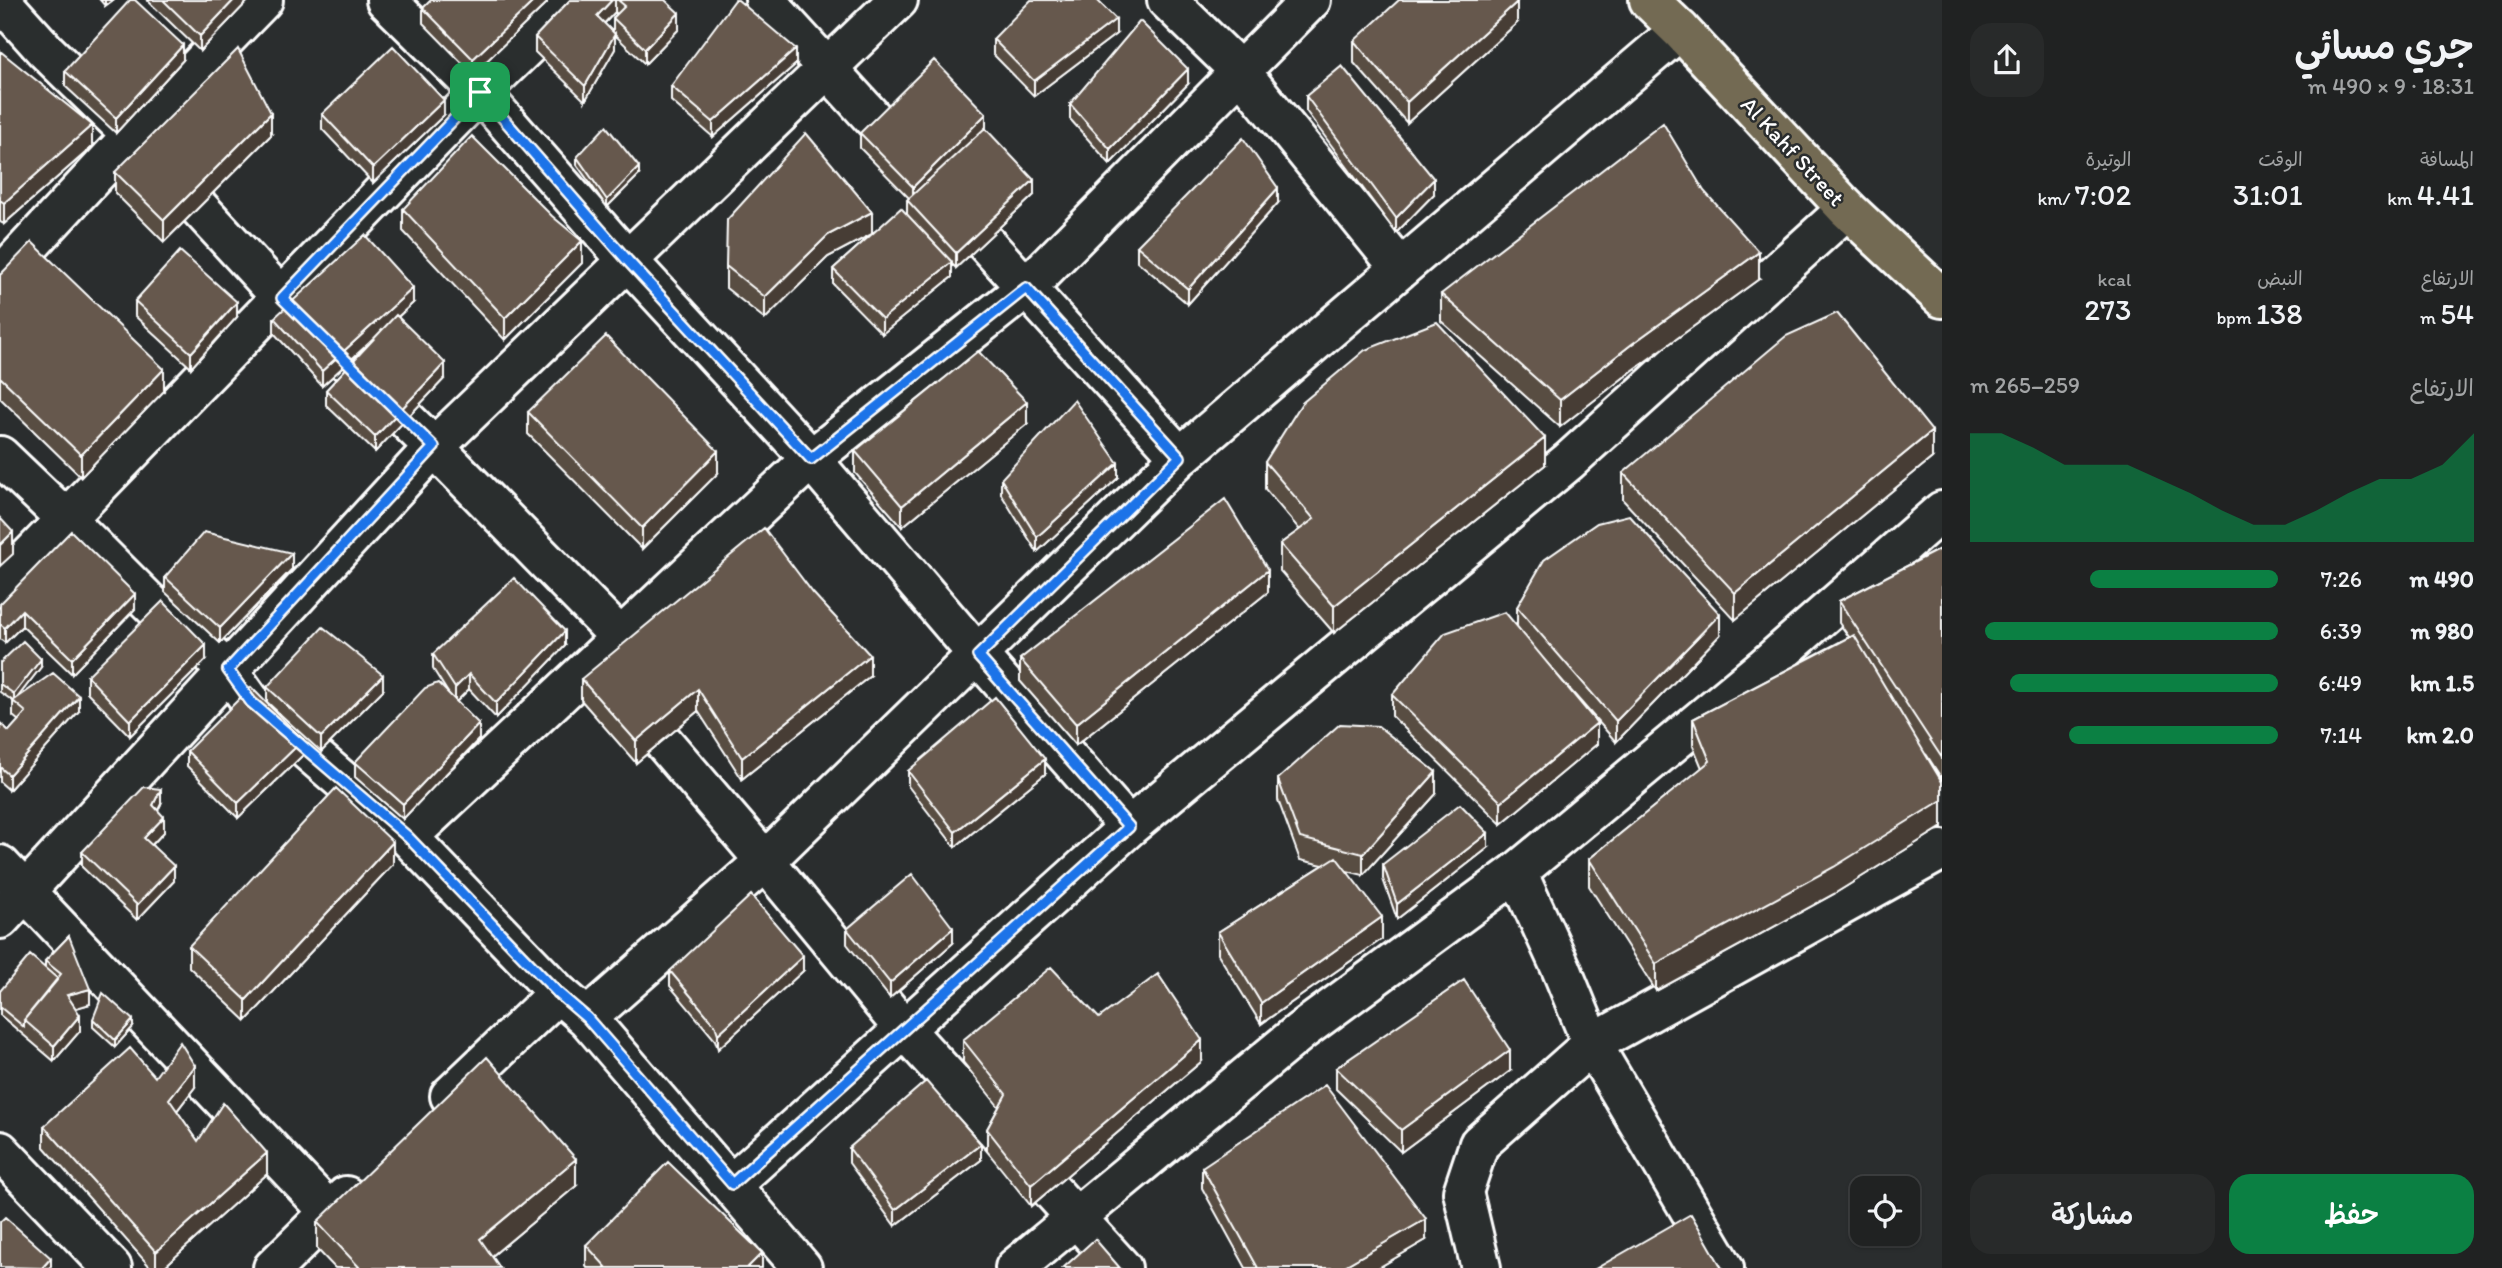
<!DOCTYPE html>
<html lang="ar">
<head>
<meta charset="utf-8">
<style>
  :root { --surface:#202222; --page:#282a2a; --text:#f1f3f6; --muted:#a2a4a5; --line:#3d3f40; --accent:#0b8043 }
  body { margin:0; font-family:Itim,"Playpen Sans Arabic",sans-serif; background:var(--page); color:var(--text); direction:rtl; height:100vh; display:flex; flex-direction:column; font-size:26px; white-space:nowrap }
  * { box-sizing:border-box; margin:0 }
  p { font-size:23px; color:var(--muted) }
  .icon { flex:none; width:38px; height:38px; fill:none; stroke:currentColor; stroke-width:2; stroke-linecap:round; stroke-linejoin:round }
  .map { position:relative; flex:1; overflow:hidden; direction:ltr }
  .panel { display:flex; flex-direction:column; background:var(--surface); width:560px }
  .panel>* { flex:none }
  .tools { position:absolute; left:1850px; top:1176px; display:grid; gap:14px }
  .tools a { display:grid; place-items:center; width:70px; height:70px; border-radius:14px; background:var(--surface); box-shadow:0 2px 5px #0004,0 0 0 2px var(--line); font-size:35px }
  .pin { position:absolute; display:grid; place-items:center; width:60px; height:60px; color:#fff; margin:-30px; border-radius:14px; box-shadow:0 4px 10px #0006 }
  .round { display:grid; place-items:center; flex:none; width:74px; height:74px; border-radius:21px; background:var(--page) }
  .summary { display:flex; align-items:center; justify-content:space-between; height:119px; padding:0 28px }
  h1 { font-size:38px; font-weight:600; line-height:52px }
  .metrics { display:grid; grid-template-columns:repeat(3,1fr); gap:10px; height:119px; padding:7px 28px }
  .metrics div { display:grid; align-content:center }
  .metrics b { font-size:30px; font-weight:600 }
  .metrics small { font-size:19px; font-weight:400 }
  .metrics p { font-size:19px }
  .chart { height:196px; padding:14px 28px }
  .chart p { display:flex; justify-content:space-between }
  .chart svg { width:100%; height:126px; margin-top:7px; fill:var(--accent); opacity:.7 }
  .action { display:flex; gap:14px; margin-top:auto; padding:14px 28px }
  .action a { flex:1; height:80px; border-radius:21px; background:var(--accent); color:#fff; font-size:28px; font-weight:600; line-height:80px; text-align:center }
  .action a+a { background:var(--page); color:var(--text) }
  ul { padding:0 28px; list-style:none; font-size:23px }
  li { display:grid; grid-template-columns:112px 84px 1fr; align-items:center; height:52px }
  li i { height:18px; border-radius:9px; background:var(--accent) }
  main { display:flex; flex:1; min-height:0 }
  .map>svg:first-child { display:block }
</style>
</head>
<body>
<main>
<section class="panel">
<div class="summary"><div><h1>جري مسائي</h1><p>18:31 · 9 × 490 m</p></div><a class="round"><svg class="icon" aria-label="share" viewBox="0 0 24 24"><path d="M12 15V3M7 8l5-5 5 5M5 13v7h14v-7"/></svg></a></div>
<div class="metrics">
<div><p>المسافة</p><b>4.41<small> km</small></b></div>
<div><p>الوقت</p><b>31:01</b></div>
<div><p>الوتيرة</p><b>7:02<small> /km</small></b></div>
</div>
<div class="metrics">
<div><p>الارتفاع</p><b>54<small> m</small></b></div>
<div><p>النبض</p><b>138<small> bpm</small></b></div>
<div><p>kcal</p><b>273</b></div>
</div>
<div class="chart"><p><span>الارتفاع</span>259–265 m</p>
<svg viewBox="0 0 160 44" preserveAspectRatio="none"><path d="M0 44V6L10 6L20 11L30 17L40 17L50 17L60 22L70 27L80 33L90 38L100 38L110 33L120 27L130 22L140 22L150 17L160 6V44z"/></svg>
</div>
<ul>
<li><b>490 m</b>7:26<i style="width:61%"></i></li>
<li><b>980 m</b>6:39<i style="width:95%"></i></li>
<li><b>1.5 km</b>6:49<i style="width:87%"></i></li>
<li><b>2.0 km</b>7:14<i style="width:68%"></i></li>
</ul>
<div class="action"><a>حفظ</a><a>مشاركة</a></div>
</section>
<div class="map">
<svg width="1942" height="1268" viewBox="0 0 1942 1268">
  <rect width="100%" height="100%" fill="#2a2d2e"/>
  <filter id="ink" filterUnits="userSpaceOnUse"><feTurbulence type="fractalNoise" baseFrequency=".0143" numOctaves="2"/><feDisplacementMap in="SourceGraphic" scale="14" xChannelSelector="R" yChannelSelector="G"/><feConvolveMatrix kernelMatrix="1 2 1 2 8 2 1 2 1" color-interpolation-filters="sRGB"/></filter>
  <g filter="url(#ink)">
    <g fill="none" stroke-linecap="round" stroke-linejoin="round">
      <defs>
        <path id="minor" d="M 0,0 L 45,50 L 132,135 L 282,298 L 434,447 L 621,638
          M 386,0 L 480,92 L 628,261 L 811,459 L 978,655 L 1129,827
          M 765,0 L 910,159
          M 1167,0 L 1241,72 L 1400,268
          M 950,204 L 1180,457
          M 0,277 L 132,135 L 263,0
          M 0,456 L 67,520 L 163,616 L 228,670 L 251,702 L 408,837 L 558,993 L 587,1018 L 802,1268
          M 0,587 L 480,92 L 575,0
          M 629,702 L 765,861 L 904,1029 L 1122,1268
          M 408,837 L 811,459 L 1026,288 L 1311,0
          M 0,865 L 383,1268
          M 1517,872 L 1561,968 L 1592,1044 L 1724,1268
          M 0,919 L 434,447 L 898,0
          M 587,1018 L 765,861 L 1180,457 L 1680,30
          M 450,1096 L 558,993
          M 0,1151 L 112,1268
          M 732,1184 L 1129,827 L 1569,461 L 1847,209
          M 273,1268 L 346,1196
          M 1015,1268 L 1301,1031 L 1517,872 L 1763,668 L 1942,511
          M 1481,1268 L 1463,1192 L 1479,1144 L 1592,1044 L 1942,850"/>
        <path id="major" d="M 1649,0 L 1680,30 L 1847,209 L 1942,298"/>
      </defs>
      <use href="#minor" stroke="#fff" stroke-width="44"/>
      <use href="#major" stroke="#fff" stroke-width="44"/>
      <use href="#minor" stroke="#2a2d2e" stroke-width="38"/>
      <use href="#major" stroke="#736b52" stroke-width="38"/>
    </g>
    <path fill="#584d42" stroke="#fff" stroke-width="2" fill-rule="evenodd" d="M 100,0 L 113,0 L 105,6 Z
      M 147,0 L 249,0 L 200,51 Z
      M 547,0 L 547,3 L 473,74 L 423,23 L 423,8 Z
      M 570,0 L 665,0 L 679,29 L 645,64 L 615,35 L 615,49 L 585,101 L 535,52 L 535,37 ZM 615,12 L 617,14 L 613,18 L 613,32 L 604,24 Z
      M 1517,23 L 1407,123 L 1354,63 L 1354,41 Z
      M 1116,34 L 1034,96 L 993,54 L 993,39 Z
      M 0,51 L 92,147 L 4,224 L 0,222 Z
      M 183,60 L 116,133 L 65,86 L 65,71 Z
      M 796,64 L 713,137 L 671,101 L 671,86 Z
      M 1188,84 L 1110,164 L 1070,119 L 1070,104 Z
      M 1306,96 L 1434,194 L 1396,233 L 1306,111 Z
      M 322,114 L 444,115 L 373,183 L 322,129 Z
      M 986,129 L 1034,195 L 956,268 L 952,264 L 952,277 L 882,334 L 833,284 L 833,269 L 872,234 L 828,257 L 765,319 L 726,288 L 726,266 L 872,233 L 907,214 L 907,200 L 909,198 L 860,148 L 860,133 Z
      M 271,135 L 164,242 L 115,193 L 115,172 Z
      M 577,157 L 639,175 L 607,207 L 577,165 Z
      M 1278,203 L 1188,304 L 1137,261 L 1137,246 Z
      M 403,209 L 582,263 L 505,340 L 403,231 Z
      M 0,275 L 164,391 L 81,477 L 0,398 Z
      M 1759,279 L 1632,371 L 1560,427 L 1441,321 L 1441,294 Z
      M 135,301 L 237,317 L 191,368 L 135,316 Z
      M 413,303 L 398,317 L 445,378 L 375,452 L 326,405 L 326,390 L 375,338 L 322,386 L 274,333 L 274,318 Z
      M 528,412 L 718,473 L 642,549 L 528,434 Z
      M 1027,424 L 902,527 L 855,473 L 855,451 Z
      M 1932,458 L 1735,620 L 1623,500 L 1623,473 Z
      M 1265,462 L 1545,465 L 1334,633 L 1280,571 L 1280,544 L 1300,530 L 1265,489 Z
      M 1118,478 L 1037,552 L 1001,494 L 1001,479 Z
      M 1942,548 L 1942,779 L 1926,754 L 1942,782 L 1942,827 L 1834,894 L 1656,991 L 1589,886 L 1589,859 L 1702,768 L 1693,746 L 1693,719 L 1849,637 L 1839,623 L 1839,601 Z
      M 292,569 L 220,643 L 165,592 L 165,577 Z
      M 1268,592 L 1076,745 L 1020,681 L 1020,659 Z
      M 0,604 L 135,609 L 72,674 L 22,626 L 5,643 L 0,639 Z
      M 1517,607 L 1720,635 L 1616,742 L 1545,661 L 1597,744 L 1501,824 L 1392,716 L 1392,695 L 1517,627 Z
      M 565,646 L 496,718 L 469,689 L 456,702 L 479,739 L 403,819 L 355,777 L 355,762 L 450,696 L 433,669 L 433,654 Z
      M 206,660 L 130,736 L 87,692 L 87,676 Z
      M 0,663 L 41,667 L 16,699 L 79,711 L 9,790 L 0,782 L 0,723 L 9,731 L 19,721 L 13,716 L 13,701 L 0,692 Z
      M 870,676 L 742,779 L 698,711 L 636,763 L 581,700 L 581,679 Z
      M 267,687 L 383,690 L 321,752 L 267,702 Z
      M 187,751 L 303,755 L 238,818 L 187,766 Z
      M 908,771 L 1045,774 L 955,847 L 908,786 Z
      M 1278,779 L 1436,794 L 1363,875 L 1347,871 L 1382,939 L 1261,1024 L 1218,954 L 1218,932 L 1323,865 L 1300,860 L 1278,800 Z
      M 161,804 L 158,810 L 164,832 L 152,845 L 174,881 L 137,920 L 82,867 L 82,852 Z
      M 1488,848 L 1397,919 L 1383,879 L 1383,864 Z
      M 393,864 L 246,1021 L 189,967 L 189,946 Z
      M 847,929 L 953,943 L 890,998 L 847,944 Z
      M 69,936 L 90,1004 L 75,1008 L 80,1031 L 54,1061 L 0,1015 L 0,991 L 45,968 L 45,961 Z
      M 670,971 L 803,971 L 718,1049 L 715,1040 L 670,986 Z
      M 1099,1018 L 1202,1061 L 1031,1206 L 987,1151 L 987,1129 L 999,1107 L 963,1062 L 963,1040 Z
      M 93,1019 L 133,1027 L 115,1047 L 93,1027 Z
      M 1336,1068 L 1510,1071 L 1401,1152 L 1336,1089 Z
      M 155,1077 L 195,1087 L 177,1111 L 198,1141 L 267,1174 L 163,1268 L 151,1268 L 44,1147 L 44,1126 Z
      M 849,1148 L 981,1160 L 895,1226 L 849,1163 Z
      M 1202,1167 L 1426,1240 L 1378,1268 L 1246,1268 L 1202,1188 Z
      M 576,1186 L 492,1256 L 500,1268 L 335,1268 L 317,1249 L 317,1222 Z
      M 586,1245 L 762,1268 L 587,1268 L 586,1266 Z"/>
    <path fill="#473e36" stroke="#fff" stroke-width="2" d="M 105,0 L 113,0 L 105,6 Z
      M 234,0 L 249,0 L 200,51 L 200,36 Z
      M 535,0 L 547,0 L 547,3 L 473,74 L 473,59 Z
      M 612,0 L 615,0 L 615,12 L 597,31 L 597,16 Z
      M 1517,2 L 1517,23 L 1407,123 L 1407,102 Z
      M 679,13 L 679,29 L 645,64 L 645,49 Z
      M 1116,19 L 1116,34 L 1034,96 L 1034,81 Z
      M 615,34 L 615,49 L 585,101 L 585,86 Z
      M 183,45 L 183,60 L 116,133 L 116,118 Z
      M 796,49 L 796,64 L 713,137 L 713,122 Z
      M 1188,69 L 1188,84 L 1110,164 L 1110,149 Z
      M 444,100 L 444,115 L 373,183 L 373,168 Z
      M 271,113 L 271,135 L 164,242 L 164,220 Z
      M 986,114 L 986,129 L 913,202 L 913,187 Z
      M 92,125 L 92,147 L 4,224 L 4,203 Z
      M 639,167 L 639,175 L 607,207 L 607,200 Z
      M 1434,179 L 1434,194 L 1396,233 L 1396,218 Z
      M 1034,180 L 1034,195 L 956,268 L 956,253 Z
      M 1278,188 L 1278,203 L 1188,304 L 1188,289 Z
      M 872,212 L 872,234 L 828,257 L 765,319 L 765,297 L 828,235 Z
      M 582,241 L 582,263 L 505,340 L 505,318 Z
      M 1759,252 L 1759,279 L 1632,371 L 1560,427 L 1560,400 L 1632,344 Z
      M 952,262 L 952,277 L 882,334 L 882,319 Z
      M 413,288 L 413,303 L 322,386 L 322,371 Z
      M 237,302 L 237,317 L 191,368 L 191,353 Z
      M 445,363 L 445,378 L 375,452 L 375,437 Z
      M 164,369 L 164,391 L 81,477 L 81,455 Z
      M 1027,402 L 1027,424 L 902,527 L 902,506 Z
      M 1932,431 L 1932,458 L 1735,620 L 1735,593 Z
      M 1545,438 L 1545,465 L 1334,633 L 1334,606 Z
      M 718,451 L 718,473 L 642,549 L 642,528 Z
      M 1118,463 L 1118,478 L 1037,552 L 1037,537 Z
      M 13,532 L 13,554 L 0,566 L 0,545 Z
      M 292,553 L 292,569 L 220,643 L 220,628 Z
      M 1268,570 L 1268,592 L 1076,745 L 1076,724 Z
      M 135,594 L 135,609 L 72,674 L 72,659 Z
      M 22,610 L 22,626 L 5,643 L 5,628 Z
      M 1720,614 L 1720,635 L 1616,742 L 1616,721 Z
      M 565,631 L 565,646 L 496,718 L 496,703 Z
      M 206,645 L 206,660 L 130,736 L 130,721 Z
      M 870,655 L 870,676 L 742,779 L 742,758 Z
      M 41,659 L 41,667 L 14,702 L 14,694 Z
      M 469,674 L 469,689 L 455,703 L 455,688 Z
      M 383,675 L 383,690 L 321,752 L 321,737 Z
      M 698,689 L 698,711 L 636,763 L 636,741 Z
      M 79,696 L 79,711 L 9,790 L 9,775 Z
      M 1597,723 L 1597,744 L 1501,824 L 1501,802 Z
      M 479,724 L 479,739 L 403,819 L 403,804 Z
      M 303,740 L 303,755 L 238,818 L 238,803 Z
      M 1045,759 L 1045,774 L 955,847 L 955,832 Z
      M 1436,772 L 1436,794 L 1363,875 L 1363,854 Z
      M 161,789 L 161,804 L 153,820 L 153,805 Z
      M 1942,800 L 1942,827 L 1834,894 L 1656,991 L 1656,964 Z
      M 164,817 L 164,832 L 144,853 L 144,838 Z
      M 1488,833 L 1488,848 L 1397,919 L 1397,904 Z
      M 393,842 L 393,864 L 246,1021 L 246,1000 Z
      M 174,866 L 174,881 L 137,920 L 137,905 Z
      M 1382,917 L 1382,939 L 1261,1024 L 1261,1003 Z
      M 953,928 L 953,943 L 890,998 L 890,983 Z
      M 803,956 L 803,971 L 718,1049 L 718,1034 Z
      M 90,989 L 90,1004 L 67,1011 L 67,995 Z
      M 80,1015 L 80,1031 L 54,1061 L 54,1046 Z
      M 133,1020 L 133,1027 L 115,1047 L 115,1040 Z
      M 1202,1040 L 1202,1061 L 1031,1206 L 1031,1185 Z
      M 1510,1050 L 1510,1071 L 1401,1152 L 1401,1130 Z
      M 195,1066 L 195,1087 L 169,1121 L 169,1099 Z
      M 981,1144 L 981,1160 L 895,1226 L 895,1210 Z
      M 267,1153 L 267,1174 L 163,1268 L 156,1268 L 156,1252 Z
      M 576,1159 L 576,1186 L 480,1266 L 480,1239 Z
      M 1426,1219 L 1426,1240 L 1378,1268 L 1341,1268 Z
      M 762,1253 L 762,1268 L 747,1268 Z
      M 51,1258 L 51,1266 L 49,1268 L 42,1268 Z"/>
    <path fill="#66594d" stroke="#fff" stroke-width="2" d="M 130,0 L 135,0 L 183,45 L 116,118 L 65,71 Z
      M 163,0 L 234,0 L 200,36 Z
      M 431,0 L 535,0 L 473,59 L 423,8 Z
      M 570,0 L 612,0 L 597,16 L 615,34 L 585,86 L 535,37 Z
      M 618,0 L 665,0 L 679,13 L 645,49 L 613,18 L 625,6 Z
      M 735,0 L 738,0 L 796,49 L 713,122 L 671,86 Z
      M 1031,0 L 1097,0 L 1116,19 L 1034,81 L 993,39 Z
      M 1399,0 L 1515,0 L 1517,2 L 1407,102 L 1354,41 Z
      M 1140,21 L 1188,69 L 1110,149 L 1070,104 Z
      M 393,46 L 444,100 L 373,168 L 322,114 Z
      M 238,49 L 271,113 L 164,220 L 115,172 Z
      M 0,51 L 92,125 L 4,203 L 0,200 Z
      M 934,60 L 986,114 L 913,187 L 860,133 Z
      M 1342,66 L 1434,179 L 1396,218 L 1306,96 Z
      M 1663,123 L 1704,191 L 1759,252 L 1632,344 L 1560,400 L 1441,294 Z
      M 606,126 L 639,167 L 607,200 L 577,157 Z
      M 985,128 L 1034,180 L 956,253 L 907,200 Z
      M 806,133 L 872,212 L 828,235 L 765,297 L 726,266 L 727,220 Z
      M 472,136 L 552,216 L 582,241 L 505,318 L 403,209 Z
      M 1243,138 L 1278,188 L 1188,289 L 1137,246 Z
      M 901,208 L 952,262 L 882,319 L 833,269 Z
      M 365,235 L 413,288 L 322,371 L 274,318 Z
      M 32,242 L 164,369 L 81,455 L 0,377 L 0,275 Z
      M 180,251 L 237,302 L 191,353 L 135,301 Z
      M 1837,313 L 1932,431 L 1735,593 L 1623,473 L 1786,336 Z
      M 396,315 L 445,363 L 375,437 L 326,390 Z
      M 1437,322 L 1545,438 L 1334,606 L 1280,544 L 1314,519 L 1265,462 L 1302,403 L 1365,350 Z
      M 606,336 L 718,451 L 642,528 L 528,412 Z
      M 978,351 L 1027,402 L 902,506 L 855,451 Z
      M 1074,400 L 1118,463 L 1037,537 L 1001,479 Z
      M 1225,499 L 1268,570 L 1076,724 L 1020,659 Z
      M 1629,515 L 1720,614 L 1616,721 L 1517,607 L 1544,560 L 1597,523 Z
      M 0,518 L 13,532 L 0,545 Z
      M 764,528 L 813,593 L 870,655 L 742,758 L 698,689 L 636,741 L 581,679 Z
      M 71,531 L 135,594 L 72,659 L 22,610 L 5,628 L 0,624 L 0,604 Z
      M 204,532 L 292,553 L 220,628 L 165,577 Z
      M 1942,548 L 1942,758 L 1839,601 Z
      M 514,578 L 565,631 L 496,703 L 469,674 L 455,688 L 433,654 Z
      M 163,601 L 206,645 L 130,721 L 87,676 Z
      M 1505,612 L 1597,723 L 1501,802 L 1392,695 L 1445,633 Z
      M 323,627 L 383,675 L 321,737 L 267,687 Z
      M 1854,635 L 1942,782 L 1942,800 L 1834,867 L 1656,964 L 1589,859 L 1710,761 L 1693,719 Z
      M 23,641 L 41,659 L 14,694 L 0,684 L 0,663 Z
      M 53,673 L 79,696 L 9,775 L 0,767 L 0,723 L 9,731 L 26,712 L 13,701 Z
      M 438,683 L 479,724 L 403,804 L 355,762 L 425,688 Z
      M 251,687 L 303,740 L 238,803 L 187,751 Z
      M 995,697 L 1045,759 L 955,832 L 908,771 Z
      M 1340,724 L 1378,726 L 1436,772 L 1363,854 L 1300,838 L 1278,779 Z
      M 144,787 L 161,789 L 153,805 L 164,817 L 144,838 L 174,866 L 137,905 L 82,852 Z
      M 336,788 L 393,842 L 246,1000 L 189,946 Z
      M 1460,804 L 1488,833 L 1397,904 L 1383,864 Z
      M 1336,857 L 1382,917 L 1261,1003 L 1218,932 Z
      M 912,874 L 953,928 L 890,983 L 847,929 Z
      M 751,895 L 803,956 L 718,1034 L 715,1025 L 670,971 Z
      M 69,936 L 90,989 L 67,995 L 80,1015 L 54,1046 L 24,1020 L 61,974 L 45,961 Z
      M 30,955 L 58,979 L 24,1020 L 24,1027 L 0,1007 L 0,991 Z
      M 1051,967 L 1099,1018 L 1158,974 L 1202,1040 L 1031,1185 L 987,1129 L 1006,1094 L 963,1040 Z
      M 1464,980 L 1510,1050 L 1401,1130 L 1336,1068 Z
      M 103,993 L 133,1020 L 115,1040 L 93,1019 Z
      M 180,1042 L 195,1066 L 169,1099 L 198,1141 L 223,1103 L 267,1153 L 156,1252 L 44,1126 L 130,1048 L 155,1077 Z
      M 487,1057 L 576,1159 L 480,1239 L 500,1268 L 360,1268 L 317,1222 Z
      M 926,1081 L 981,1144 L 895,1210 L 849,1148 Z
      M 1325,1085 L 1426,1219 L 1341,1268 L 1258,1268 L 1202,1167 Z
      M 668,1162 L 762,1253 L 747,1268 L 607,1268 L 586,1245 Z
      M 1691,1214 L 1722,1268 L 1597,1268 Z
      M 5,1217 L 51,1258 L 42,1268 L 0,1267 L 0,1222 Z
      M 1095,1239 L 1120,1268 L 1063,1268 Z"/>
  </g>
  <g fill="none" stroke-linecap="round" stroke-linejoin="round" filter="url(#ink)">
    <defs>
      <path id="route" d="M 480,92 L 628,261 L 811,459 L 1026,288 L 1180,457 L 978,656 L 1129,827 L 732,1184 L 587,1018 L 558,993 L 408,837 L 251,702 L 228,670 L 434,447 L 282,298 Z"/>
    </defs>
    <use href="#route" stroke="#fff" stroke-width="14"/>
    <use href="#route" stroke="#1a73e8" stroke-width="9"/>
  </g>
  <g text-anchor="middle" stroke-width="5" stroke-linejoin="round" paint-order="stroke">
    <g font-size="23" fill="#fff" stroke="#2a2d2e">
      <text transform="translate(1793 151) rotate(47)" y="8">Al Kahf Street</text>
    </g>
  </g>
</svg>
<div class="tools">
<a><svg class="icon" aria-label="locate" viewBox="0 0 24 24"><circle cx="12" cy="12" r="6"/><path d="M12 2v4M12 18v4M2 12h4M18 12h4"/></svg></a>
</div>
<div class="pin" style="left:480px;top:92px;background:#1e9e55"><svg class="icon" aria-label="arrive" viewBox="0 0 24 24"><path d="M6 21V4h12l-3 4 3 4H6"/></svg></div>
</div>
</main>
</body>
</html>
